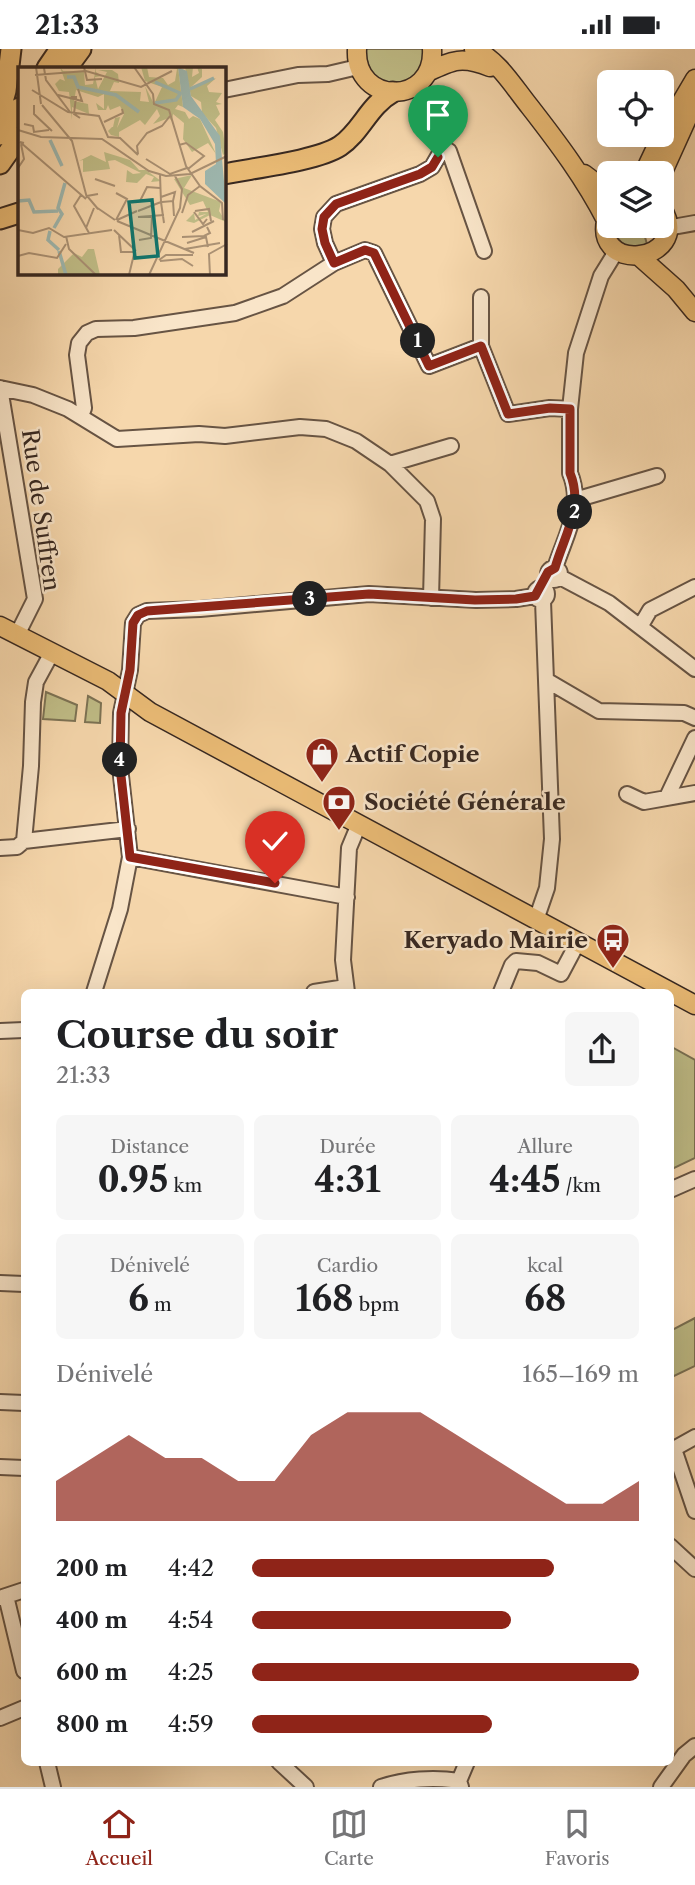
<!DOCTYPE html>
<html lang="fr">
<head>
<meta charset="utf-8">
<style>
  :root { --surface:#fff; --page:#f6f6f6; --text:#202124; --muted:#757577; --line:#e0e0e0; --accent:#8f2418 }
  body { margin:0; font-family:"Libre Caslon Text",serif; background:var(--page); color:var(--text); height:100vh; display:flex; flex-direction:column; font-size:26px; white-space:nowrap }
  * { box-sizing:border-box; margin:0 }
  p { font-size:23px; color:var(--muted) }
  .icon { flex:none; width:38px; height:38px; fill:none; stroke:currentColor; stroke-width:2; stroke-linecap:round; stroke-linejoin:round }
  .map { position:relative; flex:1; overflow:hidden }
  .drawer { position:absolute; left:21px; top:940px; width:653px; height:777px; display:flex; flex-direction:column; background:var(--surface); border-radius:10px; box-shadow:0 7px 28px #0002 }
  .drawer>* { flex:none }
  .controls { position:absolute; left:597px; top:21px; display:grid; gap:14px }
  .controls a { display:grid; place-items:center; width:77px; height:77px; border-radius:10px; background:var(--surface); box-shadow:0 7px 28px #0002; font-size:35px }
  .pin { position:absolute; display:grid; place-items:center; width:60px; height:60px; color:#fff; margin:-72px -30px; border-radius:50% 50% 50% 0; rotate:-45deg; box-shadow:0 0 7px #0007 }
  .pin .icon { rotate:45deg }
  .km { position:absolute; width:35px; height:35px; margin:-18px; border-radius:50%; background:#222; color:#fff; font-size:19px; line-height:35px; text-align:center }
  .round { display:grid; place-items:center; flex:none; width:74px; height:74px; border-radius:10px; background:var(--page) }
  .overview { display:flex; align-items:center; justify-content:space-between; height:119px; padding:0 35px }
  h1 { font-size:38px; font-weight:700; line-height:52px }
  .figures { display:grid; grid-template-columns:repeat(3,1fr); gap:10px; height:119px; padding:7px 35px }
  .figures div { display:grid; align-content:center; border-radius:10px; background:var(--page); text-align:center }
  .figures b { font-size:35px; font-weight:700 }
  .figures small { font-size:19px; font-weight:400 }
  .figures p { font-size:19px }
  .chart { height:196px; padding:14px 35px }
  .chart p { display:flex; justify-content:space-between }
  .chart svg { width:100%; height:126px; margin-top:7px; fill:var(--accent); opacity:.7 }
  ul { padding:0 35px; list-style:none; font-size:23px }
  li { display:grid; grid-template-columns:112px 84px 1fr; align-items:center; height:52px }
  li i { height:18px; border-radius:9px; background:var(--accent) }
  .status { display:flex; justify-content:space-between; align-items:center; height:49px; padding:0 35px; background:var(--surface); direction:ltr }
  .status svg { height:19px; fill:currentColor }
  .dock { display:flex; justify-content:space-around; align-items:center; height:98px; border-top:2px solid var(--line); background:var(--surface); font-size:19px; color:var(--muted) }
  .dock a { display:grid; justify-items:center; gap:4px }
  .dock .active { color:var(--accent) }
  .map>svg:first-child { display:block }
</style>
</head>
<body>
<div class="status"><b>21:33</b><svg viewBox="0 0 49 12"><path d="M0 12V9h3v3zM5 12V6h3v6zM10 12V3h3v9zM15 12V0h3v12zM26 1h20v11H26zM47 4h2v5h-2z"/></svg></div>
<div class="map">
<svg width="695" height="1738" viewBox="0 0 695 1738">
  <rect width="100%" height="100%" fill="#f6d7ac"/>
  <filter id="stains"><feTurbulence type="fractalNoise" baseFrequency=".00286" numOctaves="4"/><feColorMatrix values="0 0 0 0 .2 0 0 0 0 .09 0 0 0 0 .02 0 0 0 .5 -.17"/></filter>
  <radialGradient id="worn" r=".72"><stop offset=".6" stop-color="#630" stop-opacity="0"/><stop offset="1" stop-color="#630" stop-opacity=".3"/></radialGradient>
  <path fill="#c0bd87" stroke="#7c7254" stroke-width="2" d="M 364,0 L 424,0 L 421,21 L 409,32 L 387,35 L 371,26 Z
    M 613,177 L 642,177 L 648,199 C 629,201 617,196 613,177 Z
    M 46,643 L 77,656 L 75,672 L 43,670 Z
    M 88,647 L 101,654 L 100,674 L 85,673 Z
    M 670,997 L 695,1011 L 695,1109 L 670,1121 Z
    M 695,1269 L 695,1317 L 672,1328 L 670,1282 Z"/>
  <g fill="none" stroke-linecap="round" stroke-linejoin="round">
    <defs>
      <path id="minor" d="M 415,37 C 429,56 446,74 443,99 L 449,102 L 484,202
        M 224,41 L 298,26 L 328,25 L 358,18
        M 667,179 L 695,174
        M 334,214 L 325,194 L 322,180 L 324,168 L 336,155 L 420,125 L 432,118 L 443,99
        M 481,248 L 481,297 L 508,365 L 550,359 L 570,360
        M 0,339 L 33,346 L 68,360 L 117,390 L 199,385 L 225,387 L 300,378 L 326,380 L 356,392 L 390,415 L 427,452 L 433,470 L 431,549
        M 0,339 L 35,550 L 17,586
        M 81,367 L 84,359 L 77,306 L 79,294 L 87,284 L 96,280 L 134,279 L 235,264 L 283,247 L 334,214 L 365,201 L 374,204 L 429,317 L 481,297
        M 390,415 L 451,397
        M 575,451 L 657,427
        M548 525a6 6 0 1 1 12 0a6 6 0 1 1-12 0Z
        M 555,519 C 565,487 584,458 570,424 L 570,360 L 576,304 L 601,227 L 617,201
        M 560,528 L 609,554 L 695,620
        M535 545a6 6 0 1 1 12 0a6 6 0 1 1-12 0Z
        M 640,578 L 650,561 L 695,538
        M 546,631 L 599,662 L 684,664 L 695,669
        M 627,745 L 644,753 L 695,744
        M 667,748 L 695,689
        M 24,792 L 31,717 L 33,653 L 36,633 L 49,609
        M 0,799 L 17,798 L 24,792 L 128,780
        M 130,808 L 347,848
        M 536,871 L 547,839 L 552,790 L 543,552
        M 94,943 L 120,860 L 130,808 L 120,718 L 121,664 L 130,621 L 133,574 L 138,566 L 147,562 L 200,560 L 369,545 L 476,551 L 516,550 L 535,547
        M 314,943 L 346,938
        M 347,943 L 343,911 L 349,799 L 359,775
        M 501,943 L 512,916 L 516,912 L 538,914 L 561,925 L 578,893
        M 0,982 L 24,981
        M 670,1141 L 695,1130
        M 0,1234 L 24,1235
        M 0,1353 L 24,1354
        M 674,1400 L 695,1462
        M 670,1402 L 695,1388
        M 0,1418 L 24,1419
        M 670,1497 L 695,1520
        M 6,1547 L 24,1622
        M 0,1549 L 24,1541
        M 0,1669 L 24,1659
        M 47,1713 L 53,1738
        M 279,1713 L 306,1738
        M 381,1738 C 405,1730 434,1728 459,1732
        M 461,1738 L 459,1732 L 467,1713
        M 661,1738 L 684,1706 L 695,1697"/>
      <path id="major" d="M 357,0 C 354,57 435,57 432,0
        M 474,0 C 499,12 513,37 530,58 C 558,94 585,130 606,171
        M 428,23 C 453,11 462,7 490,18
        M 644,124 L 662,86 L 695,30
        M 584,125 L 609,144
        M 662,125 L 695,52
        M 609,162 C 584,228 695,215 662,159
        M 640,208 L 676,240 L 695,263
        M 0,577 L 108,632 L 150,663 L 695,956"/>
      <path id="highway" d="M 47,19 L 60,0
        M 67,19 L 81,0
        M 0,63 L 6,42 L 11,0
        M 0,86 L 19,59
        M 0,115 L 19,88
        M 224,125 C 253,119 317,112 340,97 C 362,82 368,57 393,43
        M 0,170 L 19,164"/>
    </defs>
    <use href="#minor" stroke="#675444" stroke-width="18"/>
    <use href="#major" stroke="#372821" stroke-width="21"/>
    <use href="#highway" stroke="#372821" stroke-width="23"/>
    <use href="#minor" stroke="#f9e5c9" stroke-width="14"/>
    <use href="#major" stroke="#ebbc76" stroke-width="18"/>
    <use href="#highway" stroke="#ebbc76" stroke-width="19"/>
  </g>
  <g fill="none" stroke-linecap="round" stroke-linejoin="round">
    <defs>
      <path id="route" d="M 275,834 L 130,808 L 120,718 L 121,664 L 130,621 L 133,574 L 138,566 L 147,562 L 369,545 L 475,551 L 516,550 L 535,547 L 548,523 L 555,519 C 564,487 584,458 570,424 L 570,360 L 550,359 L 508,365 L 481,297 L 429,317 L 374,204 L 365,201 L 334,214 L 325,194 L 322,180 L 324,168 L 336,155 L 420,125 L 432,118 L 438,108"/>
    </defs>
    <use href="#route" stroke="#fff" stroke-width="14"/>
    <use href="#route" stroke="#8f2418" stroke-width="9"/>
  </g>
  <defs>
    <symbol id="shop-pin" viewBox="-11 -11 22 30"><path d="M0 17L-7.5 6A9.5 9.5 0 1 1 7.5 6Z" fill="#8f2418" stroke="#f9e5c9"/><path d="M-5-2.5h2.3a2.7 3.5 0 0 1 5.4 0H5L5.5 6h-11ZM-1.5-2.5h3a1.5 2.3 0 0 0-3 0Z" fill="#fff"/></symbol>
    <symbol id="bank-pin" viewBox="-11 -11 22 30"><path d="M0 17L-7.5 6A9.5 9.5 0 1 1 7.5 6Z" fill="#8f2418" stroke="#f9e5c9"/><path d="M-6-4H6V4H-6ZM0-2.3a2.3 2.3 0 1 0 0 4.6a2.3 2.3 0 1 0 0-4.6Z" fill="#fff"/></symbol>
    <symbol id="bus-pin" viewBox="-11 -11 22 30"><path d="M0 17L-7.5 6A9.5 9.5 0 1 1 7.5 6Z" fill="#8f2418" stroke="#f9e5c9"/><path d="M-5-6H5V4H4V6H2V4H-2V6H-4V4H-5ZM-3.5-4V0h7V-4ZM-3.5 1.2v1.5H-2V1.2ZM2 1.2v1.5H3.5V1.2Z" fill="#fff"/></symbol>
  </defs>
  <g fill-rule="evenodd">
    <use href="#shop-pin" x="303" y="686" width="38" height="52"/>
    <use href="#bank-pin" x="320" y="734" width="38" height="52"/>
    <use href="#bus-pin" x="594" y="872" width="38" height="52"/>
  </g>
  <g text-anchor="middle" stroke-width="5" stroke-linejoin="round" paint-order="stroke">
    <g font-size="23" fill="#372821" stroke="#f9e5c9">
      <text transform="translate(41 461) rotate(82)" y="8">Rue de Suffren</text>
    </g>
    <g font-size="23" font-weight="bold" fill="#372821" stroke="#f9e5c9" text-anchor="start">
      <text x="346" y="713">Actif Copie</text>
      <text x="364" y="761">Société Générale</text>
      <text x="588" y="899" text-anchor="end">Keryado Mairie</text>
    </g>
  </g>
  <g transform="translate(18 18)">
    <rect width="208" height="208" fill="#f6d7ac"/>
    <path d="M 42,0 L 45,4 L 66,5 L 67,18 L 75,17 L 78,0 L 78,5 L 84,9 L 77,10 L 80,22 L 89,5 L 80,3 L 94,3 L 100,7 L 101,16 L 96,15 L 92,24 L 123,25 L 122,34 L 131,35 L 127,19 L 136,37 L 144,20 L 127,14 L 123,0 L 129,0 L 131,10 L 145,11 L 150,18 L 157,14 L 159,2 L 149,0 L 160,0 L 165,40 L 160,38 L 157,42 L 167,45 L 171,52 L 175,49 L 182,52 L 198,87 L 190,76 L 174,85 L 165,72 L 166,56 L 155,47 L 154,54 L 151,51 L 135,57 L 142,49 L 139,42 L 127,58 L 122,53 L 101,65 L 101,70 L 93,68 L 90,64 L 94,60 L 88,60 L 95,60 L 97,51 L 102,50 L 99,61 L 106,47 L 102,39 L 92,43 L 90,38 L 88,43 L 80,43 L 78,36 L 86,42 L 86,27 L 80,30 L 58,23 L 56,34 L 70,37 L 71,47 L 54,40 L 54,53 L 51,25 L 41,24 L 37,17 L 42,12 L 47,14 ZM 167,0 L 175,0 L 174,10 L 181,6 L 179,0 L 184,2 L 184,10 L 172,21 L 198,11 L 189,19 L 191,25 L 204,26 L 198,35 L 204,37 L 198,38 L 202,47 L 197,53 L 205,65 L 208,86 L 205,88 L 198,61 L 184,46 L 183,35 L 173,29 ZM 86,85 L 112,93 L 121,103 L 128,103 L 143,114 L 133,115 L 136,110 L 128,107 L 119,116 L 108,115 L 109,103 L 115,107 L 123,106 L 97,93 L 90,94 L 92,102 L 65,105 L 65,93 L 61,94 L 73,88 L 88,95 ZM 174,108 L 166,121 L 203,135 L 201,144 L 208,155 L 192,148 L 176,156 L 168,154 L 176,146 L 177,153 L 188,147 L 180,149 L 181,145 L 190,145 L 185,134 L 172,138 L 156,112 ZM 70,182 L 76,182 L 82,208 L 40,208 L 40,202 L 56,186 L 64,190 Z" fill="#c0bd87"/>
    <path d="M 160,0 L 169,4 L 173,29 L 202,69 L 208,137 L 187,117 L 187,104 L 198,97 L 197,77 L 182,52 L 165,40 Z" fill="#9eb8b0"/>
    <path fill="none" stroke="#9eb8b0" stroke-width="3.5" d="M 49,10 L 56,10 L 60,20 L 98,28 L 121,45M 137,15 L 164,27M 172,22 L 196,11M 137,36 L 158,33 L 162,27M 32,73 L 44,99M 0,134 L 11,133 L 16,145 L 40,144M 36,161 L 44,147 L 40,141 L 47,116M 32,164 L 30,173 L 41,183M 41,184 L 48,208"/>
    <path fill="none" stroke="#aa9174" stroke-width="2" d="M 18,0 L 23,37M 66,0 L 69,13 L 84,12M 116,0 L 135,27 L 136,37 L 151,43 L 168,99 L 182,119 L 204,136 L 205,153M 26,1 L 28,13 L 52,45M 17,8 L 68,4 L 123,20 L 154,4M 14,23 L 50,45 L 81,49 L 90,70 L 102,71 L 120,88M 40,28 L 64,34 L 60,22M 53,30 L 58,30 L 56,47 L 62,51M 16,38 L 16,47 L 34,64M 24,38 L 54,74 L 69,131M 86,55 L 105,46 L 104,42M 6,57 L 15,59 L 16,65 L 31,63M 0,63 L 23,70 L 84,72 L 131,104 L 148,109 L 172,107 L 209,89M 6,76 L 2,75 L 68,132M 161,78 L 168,76 L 186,89 L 170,102M 120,87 L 119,79 L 129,66 L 144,59 L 152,49M 128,92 L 152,107 L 169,101M 0,101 L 6,92 L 3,77M 142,108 L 143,135M 77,112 L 97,119M 63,128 L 56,139 L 71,166M 143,130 L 157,125 L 155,134M 122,134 L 129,120 L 142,121M 143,135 L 146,156M 144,135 L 155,134 L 156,149M 78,140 L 97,153M 80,142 L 69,129 L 80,127M 120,144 L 143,135M 177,144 L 191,142 L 193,154M 176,145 L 185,157 L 189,152M 164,146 L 170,128 L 182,119M 120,150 L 146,148M 98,153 L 109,132 L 98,126M 99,153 L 119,144M 99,154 L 176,186M 68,161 L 76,141M 0,163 L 15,166 L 31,161 L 46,170 L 94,163M 96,163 L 118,184M 174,165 L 196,154M 101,168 L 103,185 L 118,185M 48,169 L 51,182 L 78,208M 164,170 L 186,169 L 192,166 L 189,160M 121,173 L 133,171 L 134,149M 169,176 L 188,170 L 190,180M 167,182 L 202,176M 0,189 L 11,186 L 39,191 L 48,177M 141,193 L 148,188 L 175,188M 142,194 L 164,192 L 175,199M 111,208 L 117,183M 131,208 L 162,141 L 164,122 L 157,109M 192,208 L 191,187 L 209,177"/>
    <path fill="#0f766e" fill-opacity="0.15" stroke="#0f766e" stroke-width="3.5" d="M 134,133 L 140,189 L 117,191 L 111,135 Z"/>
    <rect width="208" height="208" fill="none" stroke="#372821" stroke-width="3.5"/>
  </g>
  <rect width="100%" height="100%" filter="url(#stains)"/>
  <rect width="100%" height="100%" fill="url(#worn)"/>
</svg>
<div class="controls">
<a><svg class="icon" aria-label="locate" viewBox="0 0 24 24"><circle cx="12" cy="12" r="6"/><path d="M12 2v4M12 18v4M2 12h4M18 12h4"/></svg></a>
<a><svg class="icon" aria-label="layers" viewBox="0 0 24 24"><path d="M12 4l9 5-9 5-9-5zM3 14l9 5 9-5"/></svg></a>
</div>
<div class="pin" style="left:438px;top:108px;background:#1e9e55"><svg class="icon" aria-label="arrive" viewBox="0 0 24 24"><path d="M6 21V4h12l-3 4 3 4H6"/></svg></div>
<div class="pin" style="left:275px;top:834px;background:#d93025"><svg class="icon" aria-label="check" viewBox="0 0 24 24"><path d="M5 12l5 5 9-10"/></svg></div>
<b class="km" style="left:418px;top:292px">1</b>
<b class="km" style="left:575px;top:463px">2</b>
<b class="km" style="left:310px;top:550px">3</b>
<b class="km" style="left:120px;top:711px">4</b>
<section class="drawer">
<div class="overview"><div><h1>Course du soir</h1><p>21:33</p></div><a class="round"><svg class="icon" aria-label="share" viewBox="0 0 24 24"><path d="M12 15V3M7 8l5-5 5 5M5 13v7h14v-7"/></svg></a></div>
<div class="figures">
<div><p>Distance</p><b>0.95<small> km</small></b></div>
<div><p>Durée</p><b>4:31</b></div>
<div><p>Allure</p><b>4:45<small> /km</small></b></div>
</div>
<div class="figures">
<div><p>Dénivelé</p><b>6<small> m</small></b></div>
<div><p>Cardio</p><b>168<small> bpm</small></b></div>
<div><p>kcal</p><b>68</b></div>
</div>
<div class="chart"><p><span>Dénivelé</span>165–169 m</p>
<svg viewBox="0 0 160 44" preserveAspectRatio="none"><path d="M0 44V30L10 22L20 14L30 22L40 22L50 30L60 30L70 14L80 6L90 6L100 6L110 14L120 22L130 30L140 38L150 38L160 30V44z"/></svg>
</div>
<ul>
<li><b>200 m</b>4:42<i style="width:78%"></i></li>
<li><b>400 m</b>4:54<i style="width:67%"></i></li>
<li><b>600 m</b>4:25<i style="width:100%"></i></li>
<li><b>800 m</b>4:59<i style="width:62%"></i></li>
</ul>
</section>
</div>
<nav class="dock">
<a class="active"><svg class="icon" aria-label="home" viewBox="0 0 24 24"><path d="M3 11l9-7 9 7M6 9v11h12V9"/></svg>Accueil</a>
<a><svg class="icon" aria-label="map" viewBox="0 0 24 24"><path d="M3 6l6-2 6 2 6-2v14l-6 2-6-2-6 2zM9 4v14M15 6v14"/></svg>Carte</a>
<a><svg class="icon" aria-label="saved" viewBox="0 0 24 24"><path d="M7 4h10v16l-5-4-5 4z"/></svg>Favoris</a>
</nav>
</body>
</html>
